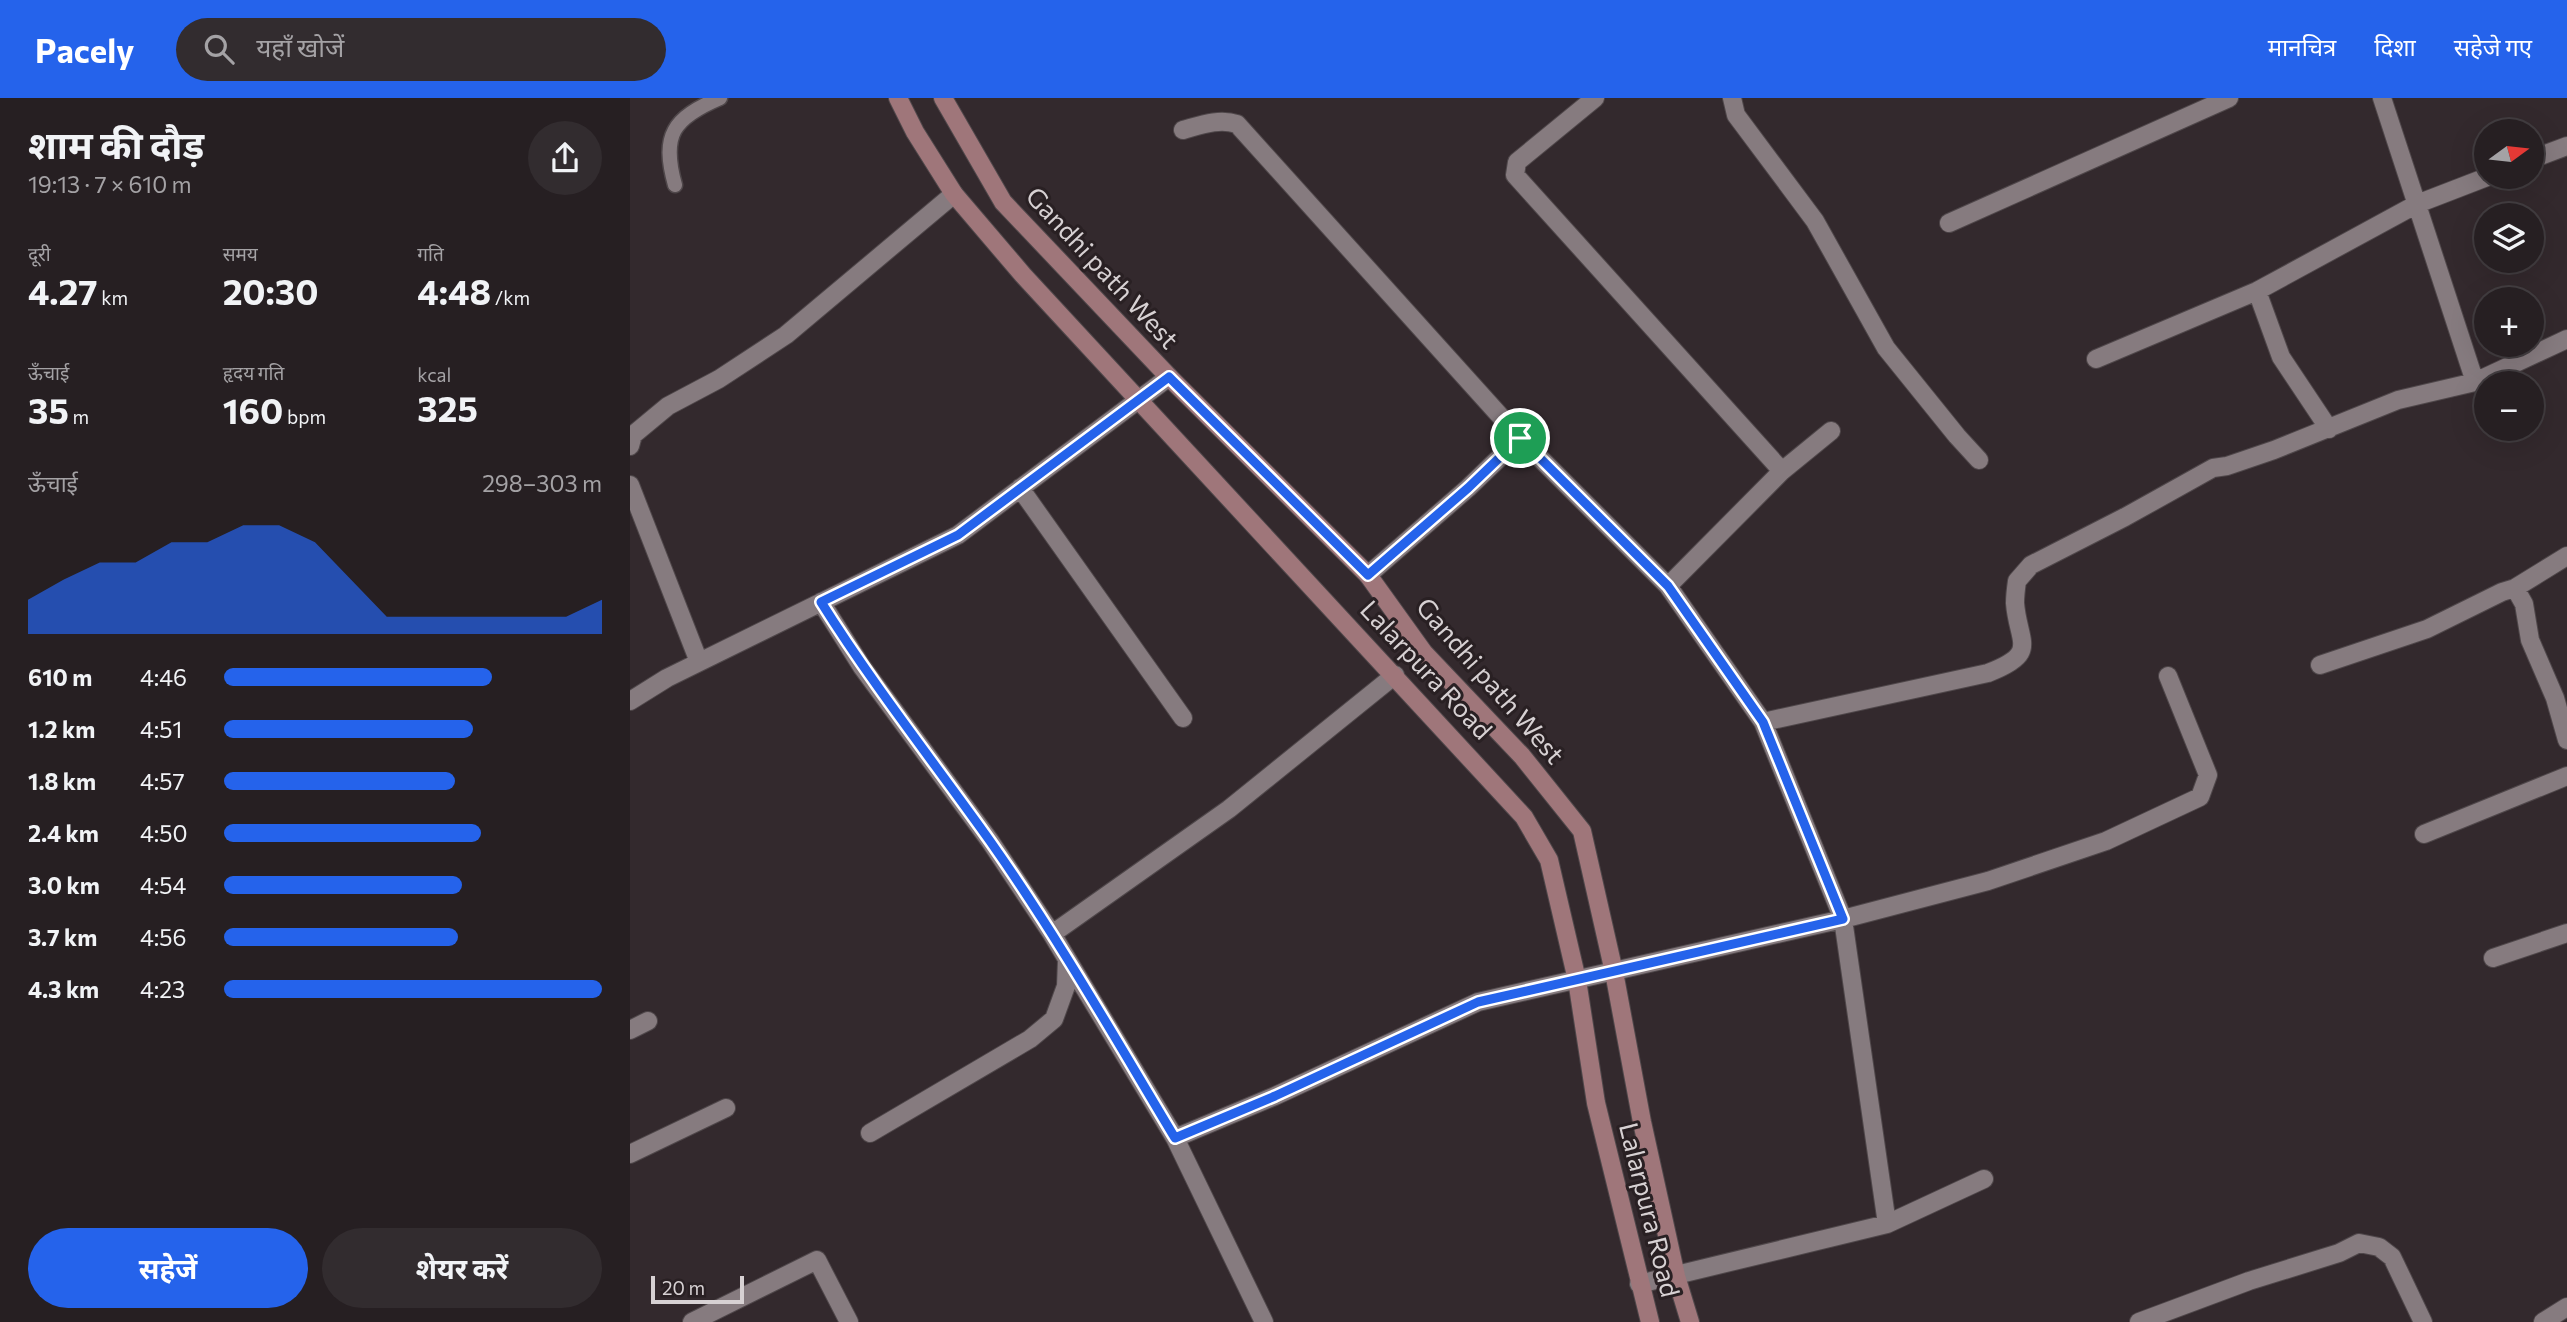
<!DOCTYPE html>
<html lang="hi">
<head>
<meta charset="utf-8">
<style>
  :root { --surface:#261f22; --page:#322c2f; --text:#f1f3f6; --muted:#a4a2a5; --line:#423d40; --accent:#2563eb }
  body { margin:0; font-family:Commissioner,"Noto Sans Devanagari",sans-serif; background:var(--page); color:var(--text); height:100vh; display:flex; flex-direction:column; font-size:26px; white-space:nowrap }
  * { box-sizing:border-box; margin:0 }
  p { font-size:23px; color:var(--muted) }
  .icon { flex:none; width:38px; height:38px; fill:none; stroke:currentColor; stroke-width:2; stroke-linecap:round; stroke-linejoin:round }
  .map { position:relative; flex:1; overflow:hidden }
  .panel { display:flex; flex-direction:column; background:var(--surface); width:630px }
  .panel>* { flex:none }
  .needle { width:46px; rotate:75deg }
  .fabs { position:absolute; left:1844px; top:21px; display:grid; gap:14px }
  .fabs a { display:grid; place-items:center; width:70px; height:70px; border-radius:50%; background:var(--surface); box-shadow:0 7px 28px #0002,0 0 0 2px var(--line); font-size:35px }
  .scale { position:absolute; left:21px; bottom:18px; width:93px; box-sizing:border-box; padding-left:7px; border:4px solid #d7d1d3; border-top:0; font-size:19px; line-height:24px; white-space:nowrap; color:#d7d1d3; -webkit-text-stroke:5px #292023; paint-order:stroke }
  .pin { position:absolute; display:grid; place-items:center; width:60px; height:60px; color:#fff; margin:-30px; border:4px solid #fff; border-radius:50%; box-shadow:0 2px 7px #0007 }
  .round { display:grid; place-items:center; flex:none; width:74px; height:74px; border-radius:37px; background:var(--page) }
  .head { display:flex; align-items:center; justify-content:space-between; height:119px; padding:0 28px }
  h1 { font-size:38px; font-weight:700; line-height:52px }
  .figures { display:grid; grid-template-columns:repeat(3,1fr); gap:10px; height:119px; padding:7px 28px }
  .figures div { display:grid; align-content:center }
  .figures b { font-size:35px; font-weight:700 }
  .figures small { font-size:19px; font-weight:400 }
  .figures p { font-size:19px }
  .chart { height:196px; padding:14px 28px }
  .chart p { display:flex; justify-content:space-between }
  .chart svg { width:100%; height:126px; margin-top:7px; fill:var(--accent); opacity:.7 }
  .cta { display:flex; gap:14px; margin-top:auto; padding:14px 28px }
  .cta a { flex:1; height:80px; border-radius:42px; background:var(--accent); color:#fff; font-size:28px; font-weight:700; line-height:80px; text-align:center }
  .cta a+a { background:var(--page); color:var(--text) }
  ul { padding:0 28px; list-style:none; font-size:23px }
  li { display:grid; grid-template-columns:112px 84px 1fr; align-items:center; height:52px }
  li i { height:18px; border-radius:9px; background:var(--accent) }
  header { display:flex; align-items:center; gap:42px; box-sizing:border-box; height:98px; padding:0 35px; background:var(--accent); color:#fff }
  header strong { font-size:33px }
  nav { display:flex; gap:38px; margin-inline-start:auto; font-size:24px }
  .search { width:490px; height:63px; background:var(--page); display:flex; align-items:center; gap:18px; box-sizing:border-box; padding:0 24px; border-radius:38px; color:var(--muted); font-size:26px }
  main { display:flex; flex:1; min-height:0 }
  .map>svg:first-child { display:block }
</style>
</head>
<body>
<header>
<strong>Pacely</strong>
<div class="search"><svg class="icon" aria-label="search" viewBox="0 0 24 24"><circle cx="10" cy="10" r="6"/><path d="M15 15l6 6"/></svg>यहाँ खोजें</div>
<nav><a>मानचित्र</a><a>दिशा</a><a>सहेजे गए</a></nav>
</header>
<main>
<section class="panel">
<div class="head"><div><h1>शाम की दौड़</h1><p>19:13 · 7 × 610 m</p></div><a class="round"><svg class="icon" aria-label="share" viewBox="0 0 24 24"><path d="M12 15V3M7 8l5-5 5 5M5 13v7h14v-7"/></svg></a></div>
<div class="figures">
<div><p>दूरी</p><b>4.27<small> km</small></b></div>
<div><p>समय</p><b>20:30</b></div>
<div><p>गति</p><b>4:48<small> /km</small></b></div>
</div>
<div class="figures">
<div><p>ऊँचाई</p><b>35<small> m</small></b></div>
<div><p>हृदय गति</p><b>160<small> bpm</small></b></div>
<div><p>kcal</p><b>325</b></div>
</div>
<div class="chart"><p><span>ऊँचाई</span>298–303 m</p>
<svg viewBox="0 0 160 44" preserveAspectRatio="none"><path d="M0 44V32L10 25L20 19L30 19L40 12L50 12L60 6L70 6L80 12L90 25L100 38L110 38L120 38L130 38L140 38L150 38L160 32V44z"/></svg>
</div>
<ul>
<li><b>610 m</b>4:46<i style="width:71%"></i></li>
<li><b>1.2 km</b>4:51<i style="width:66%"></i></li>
<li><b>1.8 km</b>4:57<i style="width:61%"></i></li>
<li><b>2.4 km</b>4:50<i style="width:68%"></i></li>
<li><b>3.0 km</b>4:54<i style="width:63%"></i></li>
<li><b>3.7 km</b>4:56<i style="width:62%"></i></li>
<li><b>4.3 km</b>4:23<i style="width:100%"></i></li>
</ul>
<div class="cta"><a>सहेजें</a><a>शेयर करें</a></div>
</section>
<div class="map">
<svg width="1937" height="1224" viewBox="0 0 1937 1224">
  <rect width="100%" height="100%" fill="#33292d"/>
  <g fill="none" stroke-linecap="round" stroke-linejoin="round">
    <defs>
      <path id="lane" d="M 45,87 C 31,37 43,20 90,0"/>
      <path id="street" d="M 965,0 L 887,64 L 885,77 L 1152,373 L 1038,488
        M 1102,0 L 1106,17 L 1185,123 L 1256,250 L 1327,338 L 1349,362
        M 1752,0 L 1845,284
        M 553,32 C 571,27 589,20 607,26 L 890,340
        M 1902,61 L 1937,48
        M 1319,125 L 1599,0
        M 1627,193 L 1651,259 L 1699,331
        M 1466,261 L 1627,193 L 1787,106 L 1857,79
        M 0,348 L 3,337 L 38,308 L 89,281 L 156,237 L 324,96
        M 1152,373 L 1201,333
        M 0,387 L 69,564
        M 390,390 L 553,620
        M 1885,490 L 1894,506 L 1900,542 L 1925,600 L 1937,642
        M 191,504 L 232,569 L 360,743 L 422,836 L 599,711 L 765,577
        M 1690,567 L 1797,531 L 1872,494 L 1885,490 L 1937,458
        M 0,603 L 37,580 L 328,437 L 539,279
        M 1133,624 L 1358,575 C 1410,555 1388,545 1385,505 C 1385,498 1386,490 1387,483 L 1401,467 L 1495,419 L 1583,370 L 1597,368 L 1644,352 L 1768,302 L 1845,284 L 1937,241
        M 1794,736 L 1937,678
        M 1863,860 L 1937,835
        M 437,861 L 545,1040
        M 0,932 L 18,923
        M 240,1035 L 400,941 L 424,921 L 436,888 L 437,861 L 422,836
        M 0,1056 L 96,1010
        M 1257,1126 L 1213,821 L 1358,783 L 1476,743 L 1570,699 L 1578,677 L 1538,578
        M 1009,1186 L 1257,1126 L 1354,1081
        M 62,1224 L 187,1162 L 219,1224
        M 634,1224 L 545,1040 L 645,998 L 848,904 L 1213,821 L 1133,624 L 1038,488 L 890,340 L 838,390 L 738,477
        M 1509,1224 L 1619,1183 L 1709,1155 L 1729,1145 L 1749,1149 L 1762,1159 L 1793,1224
        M 1913,1224 L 1937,1209"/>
      <path id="secondary" d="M 268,0 L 285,34 L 324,96 L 393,177 L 894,719 L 919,762 L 947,882 L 966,1005 L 1020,1224
        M 313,0 L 373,104 L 539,279 L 738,477 L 794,555 L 892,658 L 952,733 L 984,874 L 1012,1024 L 1046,1178 L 1060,1224"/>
    </defs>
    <use href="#lane" stroke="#4f474a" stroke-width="17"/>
    <use href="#street" stroke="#4f474a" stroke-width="20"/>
    <use href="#secondary" stroke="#4f474a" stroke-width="20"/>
    <use href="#lane" stroke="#867b7f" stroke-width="14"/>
    <use href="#street" stroke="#867b7f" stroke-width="18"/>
    <use href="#secondary" stroke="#9f767a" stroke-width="18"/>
  </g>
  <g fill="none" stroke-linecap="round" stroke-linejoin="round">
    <defs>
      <path id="route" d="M 539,279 L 738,477 L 838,390 L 890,340 L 1038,488 L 1133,624 L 1213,821 L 848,904 L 645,998 L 545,1040 C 485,940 427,838 360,743 C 303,663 243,587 191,504 L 328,437 Z"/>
    </defs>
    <use href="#route" stroke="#fff" stroke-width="14"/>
    <use href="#route" stroke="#2563eb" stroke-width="9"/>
  </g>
  <g text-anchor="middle" stroke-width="6" stroke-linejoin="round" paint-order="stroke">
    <g font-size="26" fill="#d7d1d3" stroke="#292023">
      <text transform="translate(472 170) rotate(47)" y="9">Gandhi path West</text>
      <text transform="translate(796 572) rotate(47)" y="9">Lalarpura Road</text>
      <text transform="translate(860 583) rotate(49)" y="9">Gandhi path West</text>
      <text transform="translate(1019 1112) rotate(76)" y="9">Lalarpura Road</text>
    </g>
  </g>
</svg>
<div class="fabs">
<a><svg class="needle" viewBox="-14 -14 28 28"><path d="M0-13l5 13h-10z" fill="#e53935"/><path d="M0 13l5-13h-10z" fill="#a4a2a5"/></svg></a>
<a><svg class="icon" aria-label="layers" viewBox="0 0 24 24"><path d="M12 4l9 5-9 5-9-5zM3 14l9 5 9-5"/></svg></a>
<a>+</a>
<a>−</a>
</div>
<div class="scale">20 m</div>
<div class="pin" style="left:890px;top:340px;background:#1e9e55"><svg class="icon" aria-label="arrive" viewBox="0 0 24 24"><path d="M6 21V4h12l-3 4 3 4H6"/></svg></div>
</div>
</main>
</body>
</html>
